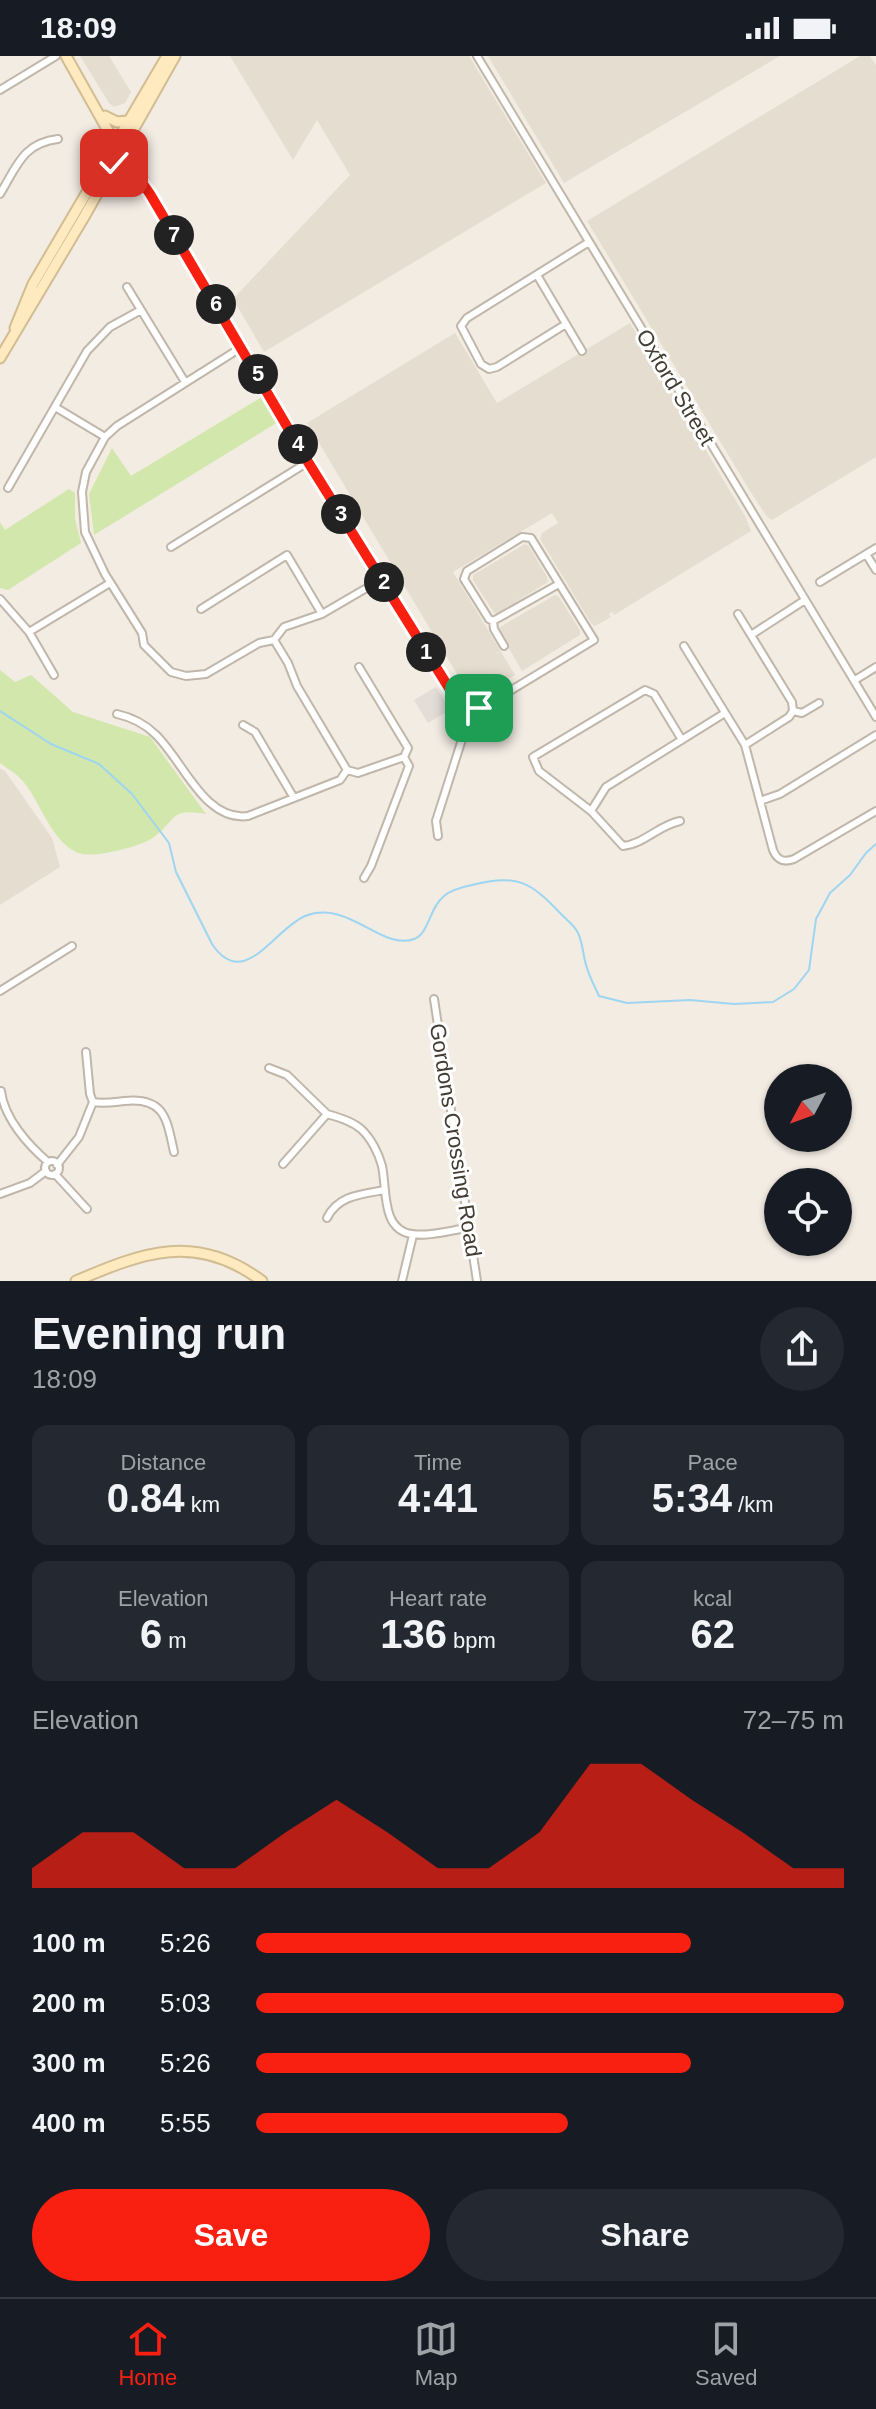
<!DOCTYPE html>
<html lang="en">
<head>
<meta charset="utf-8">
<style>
  :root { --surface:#171b24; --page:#242831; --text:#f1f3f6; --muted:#9ea1a6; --line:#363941; --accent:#fa2011 }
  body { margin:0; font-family:Arial,sans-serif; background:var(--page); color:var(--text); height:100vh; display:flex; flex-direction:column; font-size:30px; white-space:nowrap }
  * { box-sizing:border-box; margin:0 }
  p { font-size:26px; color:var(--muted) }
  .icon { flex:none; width:44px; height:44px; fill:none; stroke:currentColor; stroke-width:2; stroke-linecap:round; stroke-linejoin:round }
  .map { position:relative; height:1225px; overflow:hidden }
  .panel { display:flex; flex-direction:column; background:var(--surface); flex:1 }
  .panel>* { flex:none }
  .needle { width:52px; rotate:229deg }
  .fabs { position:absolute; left:764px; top:1008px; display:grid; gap:16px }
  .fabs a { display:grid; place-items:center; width:88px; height:88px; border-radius:50%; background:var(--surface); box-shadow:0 2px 6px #0004; font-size:40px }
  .pin { position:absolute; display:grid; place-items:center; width:68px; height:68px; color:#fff; margin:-34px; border-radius:16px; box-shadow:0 4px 12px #0006 }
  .km { position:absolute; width:40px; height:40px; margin:-20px; border-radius:50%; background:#222; color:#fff; font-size:22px; line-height:40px; text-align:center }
  .round { display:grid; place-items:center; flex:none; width:84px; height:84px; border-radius:42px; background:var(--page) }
  .head { display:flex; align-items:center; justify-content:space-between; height:136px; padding:0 32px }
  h1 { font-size:44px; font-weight:700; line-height:60px }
  .stats { display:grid; grid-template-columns:repeat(3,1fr); gap:12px; height:136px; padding:8px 32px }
  .stats div { display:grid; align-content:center; border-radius:16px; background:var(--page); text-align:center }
  .stats b { font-size:40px; font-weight:700 }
  .stats small { font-size:22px; font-weight:400 }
  .stats p { font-size:22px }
  .chart { height:224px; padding:16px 32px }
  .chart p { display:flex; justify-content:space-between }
  .chart svg { width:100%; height:144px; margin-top:8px; fill:var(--accent); opacity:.7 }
  .cta { display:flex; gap:16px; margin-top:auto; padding:16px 32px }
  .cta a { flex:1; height:92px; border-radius:48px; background:var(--accent); color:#fff; font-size:32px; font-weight:700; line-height:92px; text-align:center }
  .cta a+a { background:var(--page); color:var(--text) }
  ul { padding:0 32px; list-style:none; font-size:26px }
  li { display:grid; grid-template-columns:128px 96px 1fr; align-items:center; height:60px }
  li i { height:20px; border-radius:10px; background:var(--accent) }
  .status { display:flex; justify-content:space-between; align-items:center; height:56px; padding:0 40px; background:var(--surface); direction:ltr }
  .status svg { height:22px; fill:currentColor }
  .tab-bar { display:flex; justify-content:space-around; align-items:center; height:112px; border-top:2px solid var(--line); background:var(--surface); font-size:22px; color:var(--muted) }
  .tab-bar a { display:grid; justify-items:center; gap:4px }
  .tab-bar .active { color:var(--accent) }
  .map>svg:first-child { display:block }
</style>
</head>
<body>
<div class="status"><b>18:09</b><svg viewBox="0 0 49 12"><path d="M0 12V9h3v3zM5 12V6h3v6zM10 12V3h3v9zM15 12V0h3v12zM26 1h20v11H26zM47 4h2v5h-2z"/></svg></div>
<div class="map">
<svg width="876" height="1225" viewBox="0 0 876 1225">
  <rect width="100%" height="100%" fill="#f2ece3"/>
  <path fill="#e6ddd1" d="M 80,0 L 109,0 L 131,36 L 125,47 L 114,51 L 109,47 Z
    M 230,0 L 469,0 L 546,127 L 264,296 L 233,243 L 350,119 L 317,64 L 293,104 Z
    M 488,0 L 780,0 L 564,127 Z
    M 860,0 L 870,0 L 876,9 L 876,401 L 772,464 L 767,461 L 750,435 L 587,165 Z
    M 630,267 L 745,460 L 751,475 L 614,559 L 612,556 L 609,558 L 611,561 L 595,570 L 591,567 L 540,483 L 542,477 L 558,467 L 552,457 L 453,516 L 515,619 L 483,638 L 476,639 L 463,628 L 307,367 L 455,277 L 497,347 Z
    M 525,488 L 529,490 L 547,521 L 548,526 L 498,557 L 494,557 L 473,524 L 473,519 Z
    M 555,539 L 559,541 L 580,574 L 580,579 L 522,615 L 499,575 L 500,571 Z
    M 0,713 L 5,715 L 52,782 L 60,811 L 0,849 Z"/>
  <path fill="#e3ddd8" d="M 436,631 L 450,654 L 428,667 L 414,644 Z"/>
  <path fill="#d1e7ab" d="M 262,341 L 278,366 L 94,479 L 89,438 L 112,392 L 131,420 Z
    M 69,433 L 75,437 L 75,463 L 81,487 L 8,534 L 0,532 L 0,466 L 5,474 Z
    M 0,614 L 15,626 L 31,619 L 73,656 L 150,681 L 206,758 C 169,752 178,763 154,781 C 140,791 98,801 82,798 C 52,791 40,742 20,722 C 14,716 6,712 0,707 Z"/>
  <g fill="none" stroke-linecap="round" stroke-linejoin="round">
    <path stroke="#9ed5f0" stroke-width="2" d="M 0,655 L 51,688 L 99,708 L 132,738 L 169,787 L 176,816 L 212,888 C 244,936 274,873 305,860 C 349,843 381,895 414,883 C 429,878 429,852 444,840 C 451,834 462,831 472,829 C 517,817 531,826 562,859 C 567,864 575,870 578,877 C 583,887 583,901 587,912 C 590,922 595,931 599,940 L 627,947 L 690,944 L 734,948 L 773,946 L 794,933 L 809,914 L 816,863 L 830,837 L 850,819 L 866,797 L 876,788"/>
    <defs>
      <path id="street" d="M 477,0 L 876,661
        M 0,34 L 56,0
        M 124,89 L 308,406 L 460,647 L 472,652 L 485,650 L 594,584 L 531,482 L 522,481 L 467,515 L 464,523 L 489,563 L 493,565 L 559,528
        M 121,95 L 138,123
        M 0,138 C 17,110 23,87 58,83
        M 537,219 L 582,295
        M 127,231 L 185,326
        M 566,268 L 497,311 L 489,313 L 481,308 L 461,270 L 467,262 L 589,186
        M 242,291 L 117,370 L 105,381 L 86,416 L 82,436 L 85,476 L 105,518 L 142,577 L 144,589 L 171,616 L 186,620 L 206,618 L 259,587 L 274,584 L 284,571 L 322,558 L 382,523
        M 55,351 L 105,381
        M 8,432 L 87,295 L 110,271 L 141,254
        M 171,491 L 308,406
        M 866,498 L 876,514
        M 820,526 L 876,492
        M 0,543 L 29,576 L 54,619
        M 201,553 L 287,499 L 322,558
        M 738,558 L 792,646 L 793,655 L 789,661 L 745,689
        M 493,565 L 494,573 L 504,590
        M 29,576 L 110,527
        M 751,579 L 805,544
        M 274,584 L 288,607 L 297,630 L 347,714
        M 684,590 L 745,689 L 773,794 C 777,804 783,807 794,803 L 876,755
        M 359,611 L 408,692 L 404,701
        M 855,624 L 876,611
        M 793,655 L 802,657 L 819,647
        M 117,658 C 130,661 145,668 155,678 C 183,704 204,766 248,760 L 340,724 L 347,714 L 358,717 L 404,701
        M 243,669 L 255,676 L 294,742
        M 760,745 L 780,738 L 876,679
        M 591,755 L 606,731 L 725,657
        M 680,765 C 659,769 644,788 623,790 L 591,755 L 539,715 L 533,701 L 645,634 L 654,638 L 682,684
        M 438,780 L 436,765 L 472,652
        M 364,822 L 371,810 L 409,710 L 404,701
        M 0,935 L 72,890
        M 434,943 L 477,1225
        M 269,1012 L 287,1019 L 327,1058
        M 1,1035 C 4,1062 28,1089 48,1106
        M 93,1046 C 104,1048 114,1046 125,1045 C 165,1041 167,1064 174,1096
        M45 1112a7 7 0 1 1 14 0a7 7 0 1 1-14 0Z
        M 283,1108 L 327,1058 C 338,1061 352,1065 361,1073 C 371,1082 379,1098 382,1110 C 387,1133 381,1174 412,1178 C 429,1181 451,1174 468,1172
        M 57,1109 L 79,1081 L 93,1046 L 90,1038 L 86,996
        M 55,1118 L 87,1153
        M 0,1138 L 30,1127 L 46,1115
        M 327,1162 C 338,1139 363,1138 385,1134
        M 402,1225 L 413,1179"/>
      <path id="secondary" d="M 66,0 L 116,89
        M 105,60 L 117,66 L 127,65
        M 104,126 L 118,119 L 138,123
        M 15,272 L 33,228 L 167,0
        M 0,302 L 84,161 L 175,0
        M 76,1225 C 144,1196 196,1176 262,1225"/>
    </defs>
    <use href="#street" stroke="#c0b6a9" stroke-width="10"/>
    <use href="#secondary" stroke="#d2bc92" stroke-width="13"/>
    <use href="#street" stroke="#fff" stroke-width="6"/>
    <use href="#secondary" stroke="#ffeac0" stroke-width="9"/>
  </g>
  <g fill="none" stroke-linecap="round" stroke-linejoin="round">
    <defs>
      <path id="route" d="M 114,107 L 120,95 L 150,138 L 308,406 L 454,640 L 463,649 L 479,652"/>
    </defs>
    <use href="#route" stroke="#fff" stroke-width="16"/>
    <use href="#route" stroke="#fa2011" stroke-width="10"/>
  </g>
  <g text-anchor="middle" stroke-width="6" stroke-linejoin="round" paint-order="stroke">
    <g font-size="22" fill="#433c33" stroke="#fff">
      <text transform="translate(676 331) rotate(59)" y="8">Oxford Street</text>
      <text transform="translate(456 1084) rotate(81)" y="8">Gordons Crossing Road</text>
    </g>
  </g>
</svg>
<div class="fabs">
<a><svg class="needle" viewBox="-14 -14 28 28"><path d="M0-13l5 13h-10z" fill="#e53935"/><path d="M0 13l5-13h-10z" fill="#9ea1a6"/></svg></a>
<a><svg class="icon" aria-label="locate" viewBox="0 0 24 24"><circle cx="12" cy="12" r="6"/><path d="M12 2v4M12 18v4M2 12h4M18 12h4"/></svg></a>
</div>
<div class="pin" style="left:479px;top:652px;background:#1e9e55"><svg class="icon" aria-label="arrive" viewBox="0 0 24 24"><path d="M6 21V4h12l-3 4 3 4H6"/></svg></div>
<div class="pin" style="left:114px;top:107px;background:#d93025"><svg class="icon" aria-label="check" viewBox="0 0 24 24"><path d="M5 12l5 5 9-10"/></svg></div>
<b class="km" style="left:426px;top:596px">1</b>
<b class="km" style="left:384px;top:526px">2</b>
<b class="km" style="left:341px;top:458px">3</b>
<b class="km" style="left:298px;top:388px">4</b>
<b class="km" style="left:258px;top:318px">5</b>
<b class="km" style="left:216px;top:248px">6</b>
<b class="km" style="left:174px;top:179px">7</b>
</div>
<section class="panel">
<div class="head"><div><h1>Evening run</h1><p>18:09</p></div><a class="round"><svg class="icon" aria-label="share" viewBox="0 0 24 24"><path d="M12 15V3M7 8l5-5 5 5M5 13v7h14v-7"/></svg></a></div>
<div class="stats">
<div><p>Distance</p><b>0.84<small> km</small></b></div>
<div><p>Time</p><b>4:41</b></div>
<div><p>Pace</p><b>5:34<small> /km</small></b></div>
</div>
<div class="stats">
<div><p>Elevation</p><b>6<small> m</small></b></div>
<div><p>Heart rate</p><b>136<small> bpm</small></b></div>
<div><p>kcal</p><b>62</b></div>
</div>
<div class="chart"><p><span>Elevation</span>72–75 m</p>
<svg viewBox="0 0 160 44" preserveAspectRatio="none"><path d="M0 44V38L10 27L20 27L30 38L40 38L50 27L60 17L70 27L80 38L90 38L100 27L110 6L120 6L130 17L140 27L150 38L160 38V44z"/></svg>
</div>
<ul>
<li><b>100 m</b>5:26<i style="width:74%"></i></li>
<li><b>200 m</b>5:03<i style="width:100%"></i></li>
<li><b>300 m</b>5:26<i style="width:74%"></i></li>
<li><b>400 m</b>5:55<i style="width:53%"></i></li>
</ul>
<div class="cta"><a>Save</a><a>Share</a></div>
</section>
<nav class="tab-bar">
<a class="active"><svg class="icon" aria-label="home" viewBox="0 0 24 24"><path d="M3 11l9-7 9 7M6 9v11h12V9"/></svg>Home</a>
<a><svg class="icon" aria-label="map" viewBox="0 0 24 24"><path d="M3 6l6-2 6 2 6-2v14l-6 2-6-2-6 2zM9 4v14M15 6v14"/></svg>Map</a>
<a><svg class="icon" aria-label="saved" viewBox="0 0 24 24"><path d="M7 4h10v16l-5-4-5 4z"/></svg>Saved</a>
</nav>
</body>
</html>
